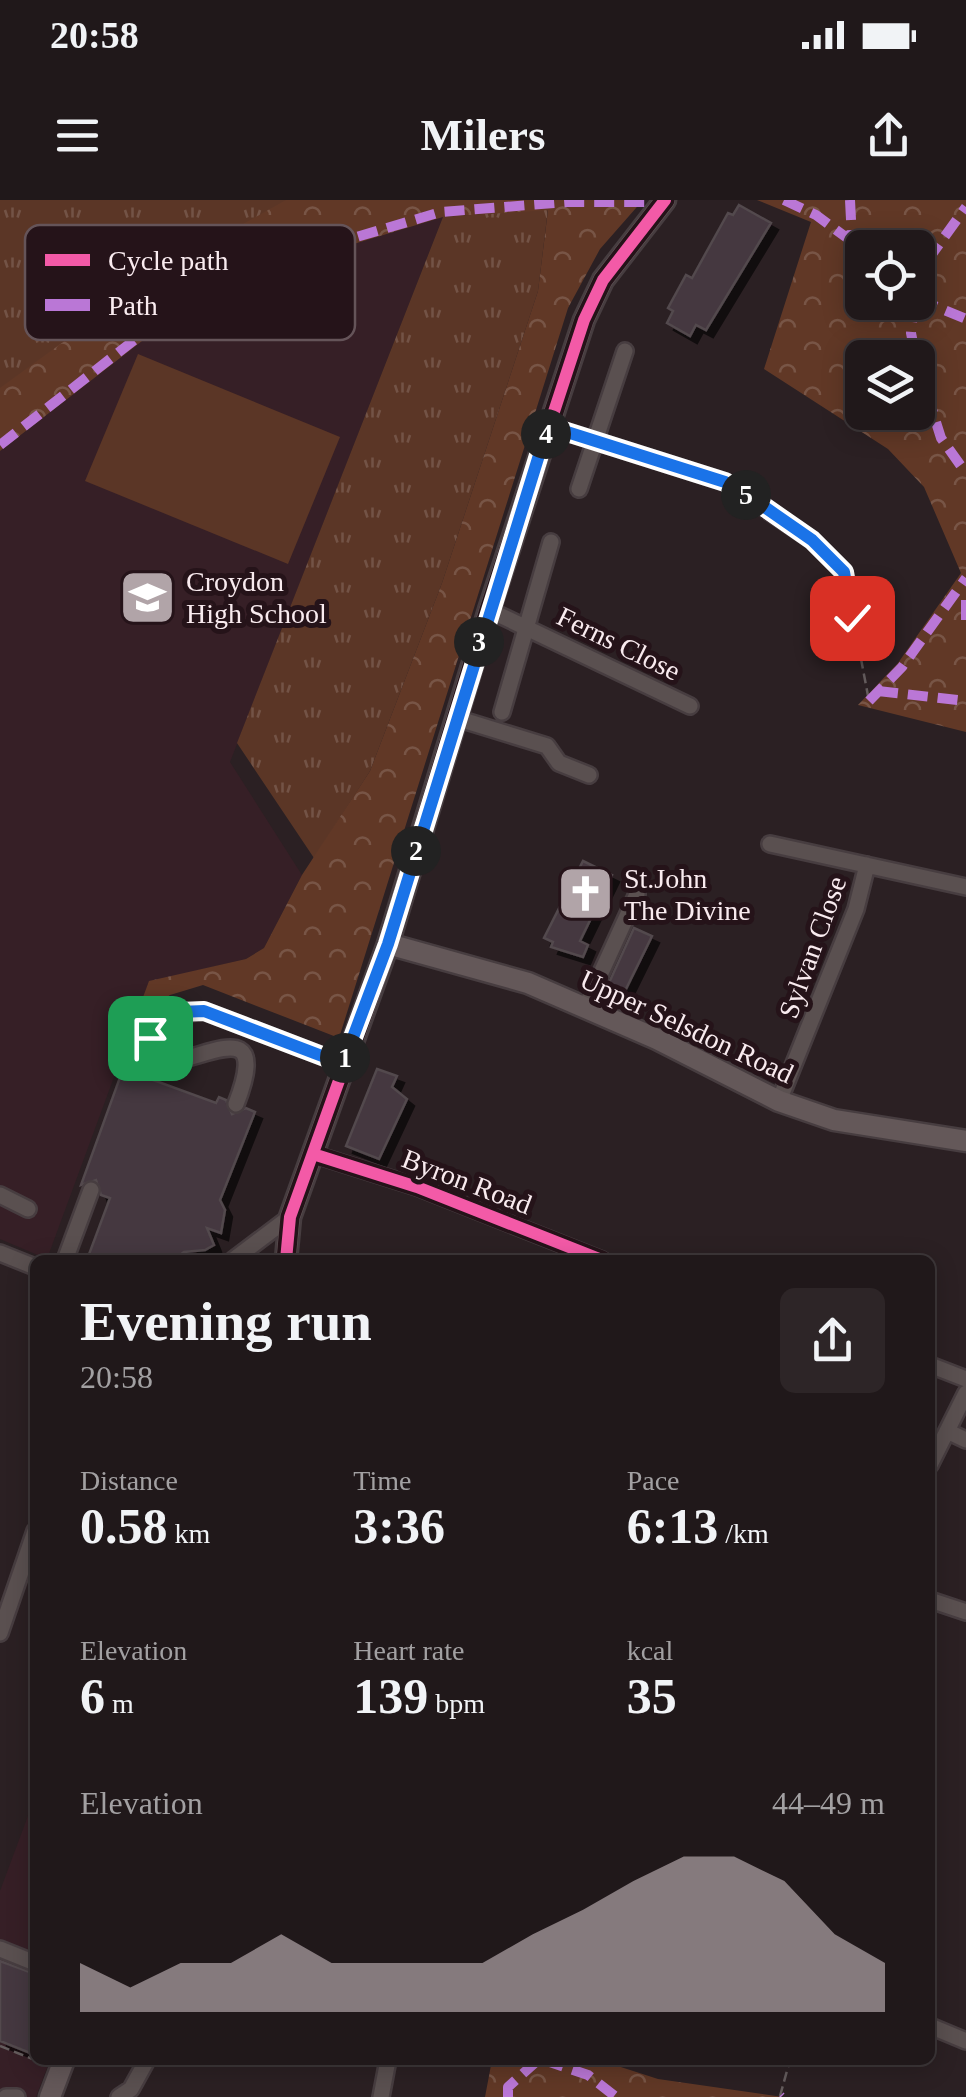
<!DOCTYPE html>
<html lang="en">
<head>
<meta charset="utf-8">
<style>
  :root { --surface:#20181a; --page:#2d2527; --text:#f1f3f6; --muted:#a2a0a2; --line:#3d3739; --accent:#b1a4a8 }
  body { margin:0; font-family:Georgia,serif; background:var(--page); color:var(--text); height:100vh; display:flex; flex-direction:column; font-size:38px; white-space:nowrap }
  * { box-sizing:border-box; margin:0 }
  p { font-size:32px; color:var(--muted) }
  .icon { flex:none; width:55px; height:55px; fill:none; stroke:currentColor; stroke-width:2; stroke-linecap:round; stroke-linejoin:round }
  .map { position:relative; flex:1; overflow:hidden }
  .drawer { position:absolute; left:30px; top:1055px; width:905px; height:810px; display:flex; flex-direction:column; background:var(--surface); border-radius:15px; box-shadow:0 5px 25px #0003,0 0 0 2px var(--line) }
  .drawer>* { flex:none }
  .tools { position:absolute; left:845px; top:30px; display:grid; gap:20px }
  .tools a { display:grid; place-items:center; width:90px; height:90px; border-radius:15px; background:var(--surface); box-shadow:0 5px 25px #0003,0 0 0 2px var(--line); font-size:50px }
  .pin { position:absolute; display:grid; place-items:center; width:85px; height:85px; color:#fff; margin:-42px; border-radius:20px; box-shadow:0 5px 15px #0006 }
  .km { position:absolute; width:50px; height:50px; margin:-25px; border-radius:50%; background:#222; color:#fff; font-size:28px; line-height:50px; text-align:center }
  .round { display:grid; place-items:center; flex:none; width:105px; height:105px; border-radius:15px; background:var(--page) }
  .headline { display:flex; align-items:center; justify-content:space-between; height:170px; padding:0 50px }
  h1 { font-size:55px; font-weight:600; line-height:75px }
  .figures { display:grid; grid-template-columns:repeat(3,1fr); gap:15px; height:170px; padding:10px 50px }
  .figures div { display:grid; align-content:center }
  .figures b { font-size:50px; font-weight:600 }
  .figures small { font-size:28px; font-weight:400 }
  .figures p { font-size:28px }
  .chart { height:280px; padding:20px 50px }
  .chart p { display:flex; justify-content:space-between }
  .chart svg { width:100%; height:180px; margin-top:10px; fill:var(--accent); opacity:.7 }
  .status { display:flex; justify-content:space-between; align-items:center; height:70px; padding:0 50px; background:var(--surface); direction:ltr }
  .status svg { height:28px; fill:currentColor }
  header { display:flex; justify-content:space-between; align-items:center; height:130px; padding:0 50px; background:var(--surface); font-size:45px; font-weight:600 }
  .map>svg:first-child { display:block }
</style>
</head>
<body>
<div class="status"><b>20:58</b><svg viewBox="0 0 49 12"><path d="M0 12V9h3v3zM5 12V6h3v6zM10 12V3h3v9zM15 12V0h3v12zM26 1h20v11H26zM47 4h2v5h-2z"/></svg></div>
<header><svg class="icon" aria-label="menu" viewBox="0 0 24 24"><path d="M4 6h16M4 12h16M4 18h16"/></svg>Milers<svg class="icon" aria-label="share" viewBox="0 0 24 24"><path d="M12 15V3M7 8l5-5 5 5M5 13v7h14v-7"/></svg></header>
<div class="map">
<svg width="966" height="1897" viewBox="0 0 966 1897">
  <defs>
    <pattern id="grass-tufts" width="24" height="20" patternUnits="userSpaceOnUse" patternTransform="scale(2.5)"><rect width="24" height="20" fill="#5b3626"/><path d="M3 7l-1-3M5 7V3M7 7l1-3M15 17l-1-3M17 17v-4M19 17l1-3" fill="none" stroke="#735346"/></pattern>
    <pattern id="forest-crowns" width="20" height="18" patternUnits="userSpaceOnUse" patternTransform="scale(2.5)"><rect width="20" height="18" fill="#613826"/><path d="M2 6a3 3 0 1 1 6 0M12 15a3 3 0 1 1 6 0" fill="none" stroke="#785546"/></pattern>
    <filter id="shadow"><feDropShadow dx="7" dy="7" stdDeviation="0" flood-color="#0009"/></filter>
  </defs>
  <rect width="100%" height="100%" fill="#2b2023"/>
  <path fill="#361f26" d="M 443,17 L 230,562 L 302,675 L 264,748 L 246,759 L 149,782 L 47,1059 L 0,1039 L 0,251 L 186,107 L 248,76 Z
    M 35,1597 L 35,1860 L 50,1860 L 36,1897 L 0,1897 L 0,1691 Z"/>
  <path fill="url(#grass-tufts)" d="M 0,0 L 499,0 L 244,65 L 0,240 Z
    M 548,9 L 538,91 L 442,383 L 370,571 L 314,658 L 237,543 L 443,17 Z"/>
  <path fill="url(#forest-crowns)" fill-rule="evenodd" d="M 286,0 L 643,0 L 600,49 L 568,108 L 339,838 L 203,785 L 170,795 L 142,814 L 139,808 L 149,781 L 246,759 L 264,748 L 302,675 L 370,571 L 442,383 L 538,91 L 548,10 L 443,17 L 248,76 L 186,107 L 0,251 L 0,188 L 165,68 Z
    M 757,0 L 966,0 L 966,532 L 858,505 L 898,463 L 961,373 L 924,287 L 888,249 L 764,169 L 811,22 ZM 862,48 L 918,48 L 918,102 L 862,102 ZM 862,158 L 918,158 L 918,212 L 862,212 Z
    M 492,1860 L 599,1860 L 658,1879 L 783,1897 L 485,1897 Z"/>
  <path fill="#5b3626" d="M 138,154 L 340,237 L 288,364 L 85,281 Z"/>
  <path fill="#453840" stroke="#52494d" stroke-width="2.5" filter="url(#shadow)" d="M 739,5 L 771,23 L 706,130 L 696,125 L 690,136 L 667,123 L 673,111 L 668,108 L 686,75 L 692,78 L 728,13 L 733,15 Z
    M 583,661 L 612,675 L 580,741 L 588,745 L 583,757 L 551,747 L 553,742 L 544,738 Z
    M 634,728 L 652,736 L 624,793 L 608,785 Z
    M 123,869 L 216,903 L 219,897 L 226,900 L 232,914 L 246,908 L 255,912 L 220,1000 L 225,1010 L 221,1033 L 207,1028 L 214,1045 L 205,1050 L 184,1052 L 173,1060 L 88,1057 L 110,998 L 101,995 L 96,980 L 81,985 Z
    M 377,869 L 397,876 L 392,887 L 407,899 L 379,959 L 346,946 Z
    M 0,1761 L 35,1774 L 35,1855 L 0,1841 Z"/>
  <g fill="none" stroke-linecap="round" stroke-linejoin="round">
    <defs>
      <path id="minor" d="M 548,226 L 725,282 L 812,340 L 844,372
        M 579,289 L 625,151
        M 489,410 L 690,506
        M 502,512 L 551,342
        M 456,518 L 547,546 L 559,563 L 589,575
        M 770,644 L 966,687
        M 585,808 L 637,694
        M 779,901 L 856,709 L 867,665
        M 236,904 C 273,809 199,864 163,862 L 152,852 L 150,838 C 166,818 180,813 204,811 L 343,864
        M 313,954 L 417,987 L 602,1060
        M 0,995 L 28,1009
        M 0,1053 L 35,1067
        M 65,1060 L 91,990
        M 233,1060 L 290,1017
        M 930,1165 L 966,1179
        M 947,1231 L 966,1240
        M 930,1265 L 966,1193
        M 930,1400 L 966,1412
        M 0,1433 L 35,1331
        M 0,1749 L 35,1763
        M 930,1826 L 966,1841
        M 6,1897 L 17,1897
        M 119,1897 L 131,1889 L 147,1860
        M 381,1897 L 388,1860"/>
      <path id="major" d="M 388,744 L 528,783 L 657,839 L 779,901 L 834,920 L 966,941
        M 286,1060 L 290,1017 L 388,744 L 489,410 L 584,120 L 603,80 L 665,0
        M 50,1897 L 64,1860"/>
    </defs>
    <use href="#minor" stroke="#473d40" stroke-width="20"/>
    <use href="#major" stroke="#473d40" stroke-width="25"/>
    <path stroke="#645c5d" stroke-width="2.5" stroke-dasharray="10 5" stroke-linecap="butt" d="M 847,385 L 869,501
      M 0,1846 L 35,1860
      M 780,1896 L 790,1860"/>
    <use href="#minor" stroke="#5a5050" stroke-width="15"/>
    <use href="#major" stroke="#645859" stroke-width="20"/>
    <path stroke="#ba77d6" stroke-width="10" stroke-dasharray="20 10" stroke-linecap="butt" d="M 784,0 L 816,15 L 862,49
      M 850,0 L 852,39
      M 918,89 L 927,61 L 966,7
      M 918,99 L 966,119
      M 914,102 L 911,133 L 916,158
      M 918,165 L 941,238 L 966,273
      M 0,245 L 183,102 L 245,70 L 441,12 L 567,2 L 663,2
      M 966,400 L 966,430
      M 878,491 L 966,501
      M 869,501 L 902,467 L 966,378
      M 544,1860 L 588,1875 L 616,1897
      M 780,1896 L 781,1897
      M 508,1897 L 508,1887 L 538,1860"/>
    <defs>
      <path id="cycleway" d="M 548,226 L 725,282 L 812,340 L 844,372
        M 313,954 L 417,987 L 602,1060
        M 286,1060 L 290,1017 L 388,744 L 489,410 L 584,120 L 603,80 L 665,0"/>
    </defs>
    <use href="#cycleway" stroke="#251319" stroke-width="19"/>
    <use href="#cycleway" stroke="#f35aa7" stroke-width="12"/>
  </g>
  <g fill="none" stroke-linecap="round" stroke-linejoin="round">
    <defs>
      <path id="route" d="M 150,838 L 180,812 L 204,811 L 343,864 L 388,744 L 548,226 L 725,282 L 766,308 L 812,340 L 844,372 L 852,418"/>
    </defs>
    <use href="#route" stroke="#fff" stroke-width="20"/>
    <use href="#route" stroke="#1a73e8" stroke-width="12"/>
  </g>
  <defs>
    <symbol id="school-square" viewBox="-11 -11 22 22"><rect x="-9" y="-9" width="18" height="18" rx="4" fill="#b1a4a8" stroke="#251319"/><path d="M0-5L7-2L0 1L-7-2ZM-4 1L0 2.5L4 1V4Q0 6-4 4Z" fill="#fff"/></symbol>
    <symbol id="church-square" viewBox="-11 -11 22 22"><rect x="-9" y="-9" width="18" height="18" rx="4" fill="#b1a4a8" stroke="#251319"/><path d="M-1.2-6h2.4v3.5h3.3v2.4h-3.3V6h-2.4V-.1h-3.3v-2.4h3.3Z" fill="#fff"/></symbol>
  </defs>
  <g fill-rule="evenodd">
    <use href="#school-square" x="116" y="366" width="63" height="63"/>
    <use href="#church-square" x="554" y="662" width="63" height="63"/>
  </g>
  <g text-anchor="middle" stroke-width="10" stroke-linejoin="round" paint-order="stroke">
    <g font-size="28" fill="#f9ebef" stroke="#251319" text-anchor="start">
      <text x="186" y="391">Croydon<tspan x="186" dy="32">High School</tspan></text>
      <text x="624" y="688">St.John<tspan x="624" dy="32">The Divine</tspan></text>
    </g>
    <g font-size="28" fill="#f9ebef" stroke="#251319">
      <text transform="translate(619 443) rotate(26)" y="10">Ferns Close</text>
      <text transform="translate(812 747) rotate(-70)" y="10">Sylvan Close</text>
      <text transform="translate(687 826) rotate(25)" y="10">Upper Selsdon Road</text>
      <text transform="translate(467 981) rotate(21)" y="10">Byron Road</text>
    </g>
  </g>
  <rect x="25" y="25" width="330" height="115" rx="15" fill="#251319" stroke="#655459" stroke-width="2.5"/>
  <rect x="45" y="54" width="45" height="12" fill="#f35aa7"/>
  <rect x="45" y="99" width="45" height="12" fill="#ba77d6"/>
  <g font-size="28" fill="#f9ebef">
    <text x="108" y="70">Cycle path</text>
    <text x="108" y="115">Path</text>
  </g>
</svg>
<div class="tools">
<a><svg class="icon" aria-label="locate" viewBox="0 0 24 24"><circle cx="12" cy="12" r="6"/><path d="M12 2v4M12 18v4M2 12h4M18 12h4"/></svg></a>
<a><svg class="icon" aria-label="layers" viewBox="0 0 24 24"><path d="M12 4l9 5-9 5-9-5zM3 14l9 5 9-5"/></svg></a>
</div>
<div class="pin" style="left:150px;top:838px;background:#1e9e55"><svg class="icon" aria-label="arrive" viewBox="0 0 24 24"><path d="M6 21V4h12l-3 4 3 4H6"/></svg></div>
<div class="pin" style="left:852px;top:418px;background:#d93025"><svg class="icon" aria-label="check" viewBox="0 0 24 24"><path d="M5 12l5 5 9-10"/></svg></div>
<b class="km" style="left:345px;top:858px">1</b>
<b class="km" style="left:416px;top:651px">2</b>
<b class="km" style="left:479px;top:442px">3</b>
<b class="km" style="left:546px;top:234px">4</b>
<b class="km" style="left:746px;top:295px">5</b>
<section class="drawer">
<div class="headline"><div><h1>Evening run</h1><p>20:58</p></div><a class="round"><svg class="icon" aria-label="share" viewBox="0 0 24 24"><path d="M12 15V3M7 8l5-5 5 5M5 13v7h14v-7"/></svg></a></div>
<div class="figures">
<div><p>Distance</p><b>0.58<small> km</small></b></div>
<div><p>Time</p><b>3:36</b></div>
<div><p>Pace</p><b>6:13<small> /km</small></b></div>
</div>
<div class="figures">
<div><p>Elevation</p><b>6<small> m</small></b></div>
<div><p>Heart rate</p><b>139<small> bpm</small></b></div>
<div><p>kcal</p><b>35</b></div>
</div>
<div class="chart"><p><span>Elevation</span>44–49 m</p>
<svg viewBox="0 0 160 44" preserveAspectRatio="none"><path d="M0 44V32L10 38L20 32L30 32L40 25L50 32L60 32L70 32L80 32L90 25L100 19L110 12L120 6L130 6L140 12L150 25L160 32V44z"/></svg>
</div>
</section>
</div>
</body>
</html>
